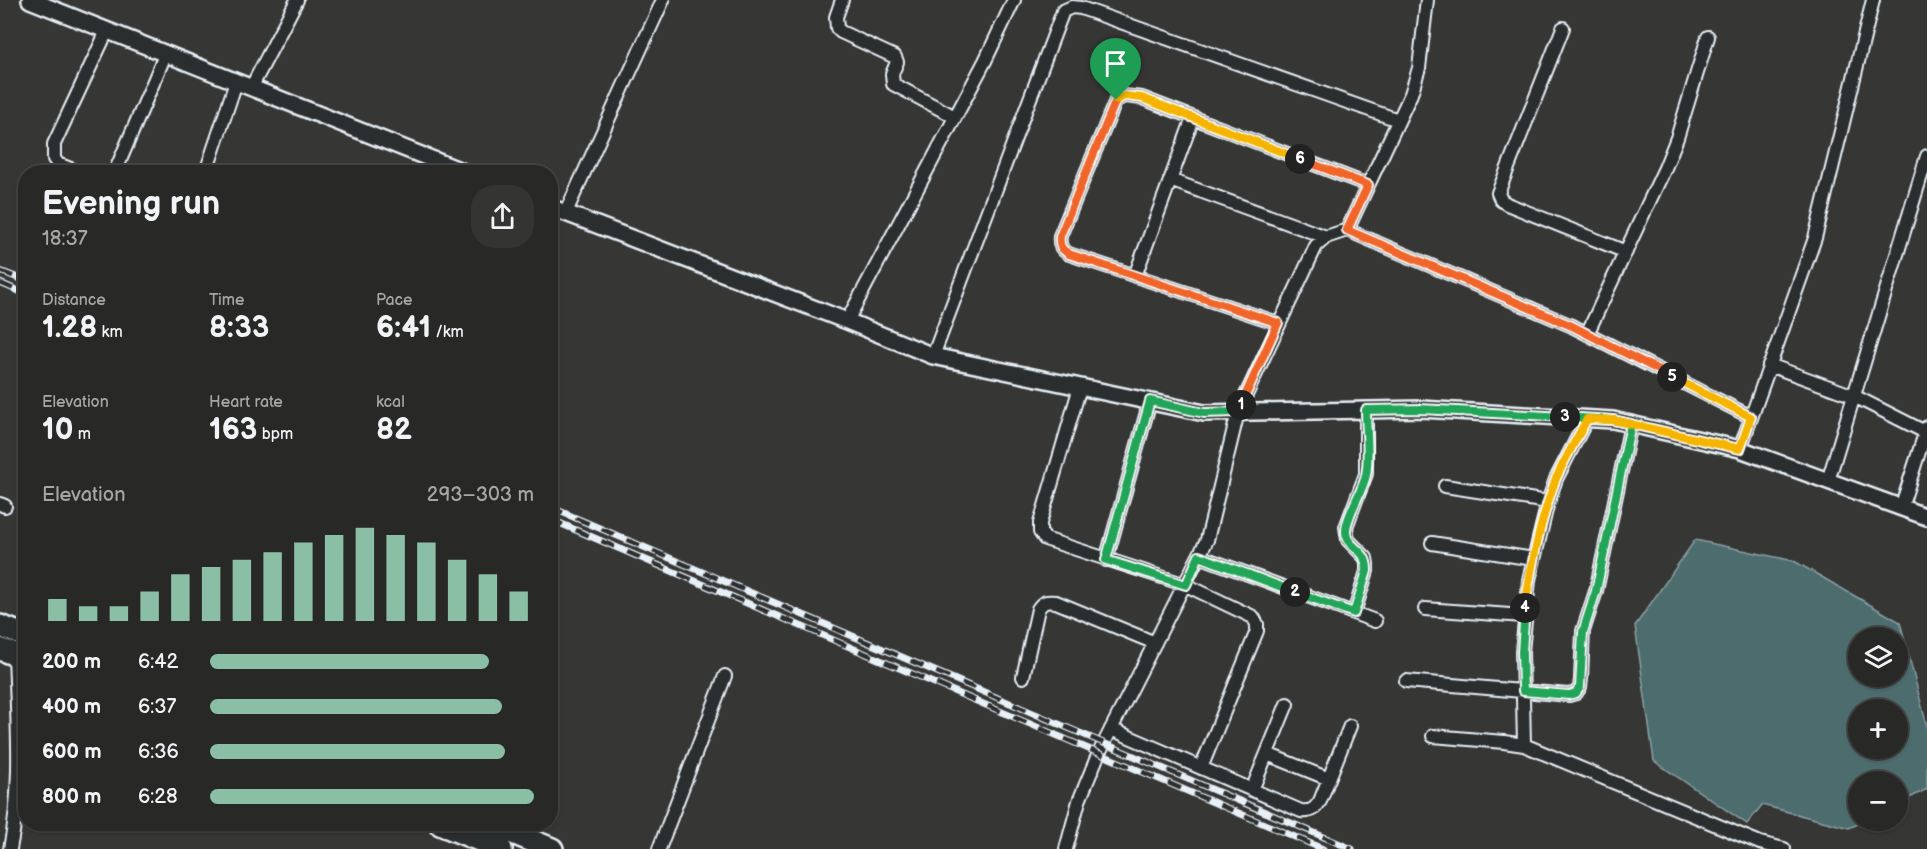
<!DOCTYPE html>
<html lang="en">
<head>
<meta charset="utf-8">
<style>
  :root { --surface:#282827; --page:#343433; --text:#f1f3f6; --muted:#a5a6a7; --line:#444; --accent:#8abfa5 }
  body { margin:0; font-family:"Balsamiq Sans",sans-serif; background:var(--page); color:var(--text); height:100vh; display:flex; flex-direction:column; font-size:22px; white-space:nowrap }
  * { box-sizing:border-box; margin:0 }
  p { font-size:20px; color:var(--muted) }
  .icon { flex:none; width:33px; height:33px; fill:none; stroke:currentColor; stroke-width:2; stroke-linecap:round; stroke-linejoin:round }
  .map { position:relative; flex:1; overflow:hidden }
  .panel { position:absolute; left:18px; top:165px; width:540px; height:666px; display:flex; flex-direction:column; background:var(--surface); border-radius:24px; box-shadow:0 2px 4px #0004,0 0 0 2px var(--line) }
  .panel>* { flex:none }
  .fabs { position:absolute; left:1848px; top:627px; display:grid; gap:12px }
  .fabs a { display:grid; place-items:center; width:60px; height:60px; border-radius:50%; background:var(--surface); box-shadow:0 2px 4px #0004,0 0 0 2px var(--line); font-size:30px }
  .pin { position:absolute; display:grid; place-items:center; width:51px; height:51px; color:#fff; margin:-62px -26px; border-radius:50% 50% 50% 0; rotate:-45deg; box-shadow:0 0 6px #0007 }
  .pin .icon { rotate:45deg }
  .km { position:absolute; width:30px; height:30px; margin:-15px; border-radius:50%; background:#222; color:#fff; font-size:16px; line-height:30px; text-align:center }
  .round { display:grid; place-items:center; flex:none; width:63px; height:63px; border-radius:24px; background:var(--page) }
  .headline { display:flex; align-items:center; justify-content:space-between; height:102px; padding:0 24px }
  h1 { font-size:33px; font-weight:700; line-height:45px }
  .stats { display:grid; grid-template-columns:repeat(3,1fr); gap:9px; height:102px; padding:6px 24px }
  .stats div { display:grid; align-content:center }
  .stats b { font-size:30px; font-weight:700 }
  .stats small { font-size:16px; font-weight:400 }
  .stats p { font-size:16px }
  .chart { height:168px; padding:12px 24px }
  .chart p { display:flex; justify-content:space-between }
  .chart svg { width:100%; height:108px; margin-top:6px; stroke:var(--accent); stroke-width:6 }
  ul { padding:0 24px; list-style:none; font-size:20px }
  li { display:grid; grid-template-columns:96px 72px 1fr; align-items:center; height:45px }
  li i { height:15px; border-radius:8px; background:var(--accent) }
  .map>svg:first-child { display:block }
</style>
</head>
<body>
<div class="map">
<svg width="1927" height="849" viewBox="0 0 1927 849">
  <rect width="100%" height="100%" fill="#363634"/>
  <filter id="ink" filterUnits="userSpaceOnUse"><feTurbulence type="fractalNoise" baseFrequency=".0167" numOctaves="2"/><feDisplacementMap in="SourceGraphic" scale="12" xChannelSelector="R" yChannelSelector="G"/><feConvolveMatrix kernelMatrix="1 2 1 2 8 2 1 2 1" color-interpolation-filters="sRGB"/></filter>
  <g filter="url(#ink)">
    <path fill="#4d6c6e" stroke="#8ba1a5" stroke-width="1.5" fill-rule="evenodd" d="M 1695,540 L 1794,561 L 1900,622 L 1927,726 L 1927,789 L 1898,804 L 1898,782 L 1858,782 L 1858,820 L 1865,821 L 1849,828 L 1762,805 L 1747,824 L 1654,761 L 1635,626 ZM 1858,638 L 1898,638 L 1898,676 L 1858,676 ZM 1858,710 L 1898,710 L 1898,748 L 1858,748 Z"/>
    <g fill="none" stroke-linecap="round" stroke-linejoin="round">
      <defs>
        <path id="minor" d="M 842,0 L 836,17 L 837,28 L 841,32 L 895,57 L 897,62 L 892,74 L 893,84 L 955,117
          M 1427,0 L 1419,68 L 1411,94 L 1347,230 L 1572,326 L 1751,417
          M 1563,28 L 1498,193 L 1501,200 L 1507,204 L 1626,252
          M 251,88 L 297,0
          M 78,172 L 58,164 L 54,159 L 54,144 L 107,31
          M 115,172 L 165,55
          M 206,172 L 236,82
          M 1170,180 L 1326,237
          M 566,212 L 663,0
          M 1135,276 L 1193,118
          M 847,321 L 985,61 L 1014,0
          M 1278,323 L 1069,254 C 1061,249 1059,246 1060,236 L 1116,100 L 1125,96 L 1142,98 L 1368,185
          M 1587,334 L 1665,168 L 1677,138 L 1708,37
          M 933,356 L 1063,11 L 1072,7 L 1081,8 L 1398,120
          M 1769,365 L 1854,396 L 1927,433
          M 1080,387 L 1040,523 L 1040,532 L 1045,539 L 1186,585 L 1253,617 L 1257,624 L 1257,631 L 1201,768
          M 1740,449 L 1815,238 L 1873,0
          M 1828,481 L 1927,156
          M 1445,486 L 1548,502
          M 0,504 L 5,506
          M 1901,508 L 1927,427
          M 1432,543 L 1534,559
          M 1199,556 L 1375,621
          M 1106,560 L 1150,401
          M 1425,609 L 1524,616
          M 1354,613 L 1367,571 L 1367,564 L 1366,558 L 1348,540 L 1346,527 L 1366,474 L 1366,410
          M 1023,677 L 1038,609 C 1043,601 1047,601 1056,602 L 1155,643
          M 1406,681 L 1569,695 L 1576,693 L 1580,687 L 1581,679 L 1583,631 L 1596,591 L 1631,424
          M 1111,729 L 1301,811 C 1311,812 1315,809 1320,801 L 1350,726
          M 1433,736 L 1504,742 L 1524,745 L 1760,843 L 1784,849
          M 1524,745 L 1522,652 L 1529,580 L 1548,502 L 1556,479 L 1587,419
          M 1267,754 L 1329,779
          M 1252,790 L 1287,704
          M 10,849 C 23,785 17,720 15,655
          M 659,849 L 725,676
          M 1066,849 L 1079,801 L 1098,755 L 1207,540 L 1238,412 L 1316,246 L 1326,237 L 1347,230"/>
        <path id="tertiary" d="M 30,0 L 464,172
          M 550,207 L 847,321 L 933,356 L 1204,413 L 1421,409 L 1613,420 L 1740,449 L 1927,517"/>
        <path id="trunk" d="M 0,626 L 26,636
          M 0,649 L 26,659
          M 440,824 L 501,849
          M 491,824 L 552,849"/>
      </defs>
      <use href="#minor" stroke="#e8f1f8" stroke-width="16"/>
      <use href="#tertiary" stroke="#e8f1f8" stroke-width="20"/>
      <use href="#trunk" stroke="#e8f1f8" stroke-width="26"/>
      <use href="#minor" stroke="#2a2d2e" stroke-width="12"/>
      <use href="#tertiary" stroke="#2a2d2e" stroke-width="15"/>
      <use href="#trunk" stroke="#2a2d2e" stroke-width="21"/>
      <defs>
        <path id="rail" d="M 0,271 L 26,281
          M 0,283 L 26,294
          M 550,507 L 1352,849
          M 550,519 L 1323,849"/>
      </defs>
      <use href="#rail" stroke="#e8f1f8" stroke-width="7"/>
      <use href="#rail" stroke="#2a2d2e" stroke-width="4.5" stroke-dasharray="14" stroke-linecap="butt"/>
    </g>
  </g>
  <g fill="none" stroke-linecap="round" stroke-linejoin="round" filter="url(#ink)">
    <defs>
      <path id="split-1" d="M 1116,100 L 1060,236 C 1059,246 1061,249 1069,254 L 1278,323 L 1241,405"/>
      <path id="split-2" d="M 1241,405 L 1238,412 L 1204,413 L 1150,401 L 1106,560 L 1186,585 L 1199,556 L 1295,592"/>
      <path id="split-3" d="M 1295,592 L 1354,613 L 1367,571 C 1368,548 1347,549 1346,532 C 1345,518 1363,491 1366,475 C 1370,454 1366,431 1366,410 L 1421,409 L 1565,417"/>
      <path id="split-4" d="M 1525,608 L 1522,652 L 1523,691 L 1569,695 L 1576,693 L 1580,687 L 1583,632 L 1596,591 L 1631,424 L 1613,420 L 1565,417"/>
      <path id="split-5" d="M 1525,608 C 1531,566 1540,522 1555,481 C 1564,460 1577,439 1587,419 L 1613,420 L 1740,449 L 1751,417 L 1672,377"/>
      <path id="split-6" d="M 1300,159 L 1368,185 L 1347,230 L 1572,326 L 1672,377"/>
      <path id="split-7" d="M 1116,100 L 1125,96 L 1142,98 L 1300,159"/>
    </defs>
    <use href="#split-1" stroke="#fff" stroke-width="12"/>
    <use href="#split-2" stroke="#fff" stroke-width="12"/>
    <use href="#split-3" stroke="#fff" stroke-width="12"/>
    <use href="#split-4" stroke="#fff" stroke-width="12"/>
    <use href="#split-5" stroke="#fff" stroke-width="12"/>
    <use href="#split-6" stroke="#fff" stroke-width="12"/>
    <use href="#split-7" stroke="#fff" stroke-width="12"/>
    <use href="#split-1" stroke="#f0652b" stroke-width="8"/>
    <use href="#split-2" stroke="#22a559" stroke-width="8"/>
    <use href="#split-3" stroke="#22a559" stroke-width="8"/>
    <use href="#split-4" stroke="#22a559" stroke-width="8"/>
    <use href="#split-5" stroke="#f5b400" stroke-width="8"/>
    <use href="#split-6" stroke="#f0652b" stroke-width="8"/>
    <use href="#split-7" stroke="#f5b400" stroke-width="8"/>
  </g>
</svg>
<div class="fabs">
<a><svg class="icon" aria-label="layers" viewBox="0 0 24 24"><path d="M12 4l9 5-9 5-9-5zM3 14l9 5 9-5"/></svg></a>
<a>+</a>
<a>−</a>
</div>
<div class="pin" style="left:1116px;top:100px;background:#1e9e55"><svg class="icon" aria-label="arrive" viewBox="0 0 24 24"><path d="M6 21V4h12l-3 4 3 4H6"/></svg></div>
<b class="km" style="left:1241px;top:405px">1</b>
<b class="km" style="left:1295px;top:592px">2</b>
<b class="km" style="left:1565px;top:417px">3</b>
<b class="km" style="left:1525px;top:608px">4</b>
<b class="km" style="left:1672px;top:377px">5</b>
<b class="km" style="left:1300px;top:159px">6</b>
<section class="panel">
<div class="headline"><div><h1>Evening run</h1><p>18:37</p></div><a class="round"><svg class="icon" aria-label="share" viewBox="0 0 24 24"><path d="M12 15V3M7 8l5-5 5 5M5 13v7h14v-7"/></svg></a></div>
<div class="stats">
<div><p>Distance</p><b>1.28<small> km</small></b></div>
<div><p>Time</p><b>8:33</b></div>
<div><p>Pace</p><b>6:41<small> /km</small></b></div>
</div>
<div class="stats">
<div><p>Elevation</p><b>10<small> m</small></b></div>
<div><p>Heart rate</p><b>163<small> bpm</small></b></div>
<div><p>kcal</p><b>82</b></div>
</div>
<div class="chart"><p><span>Elevation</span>293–303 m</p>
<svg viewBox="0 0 160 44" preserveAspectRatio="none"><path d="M5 44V35M15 44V38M25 44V38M35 44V32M45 44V25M55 44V22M65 44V19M75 44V16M85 44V12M95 44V9M105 44V6M115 44V9M125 44V12M135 44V19M145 44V25M155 44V32"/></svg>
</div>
<ul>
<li><b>200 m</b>6:42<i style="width:86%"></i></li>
<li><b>400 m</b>6:37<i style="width:90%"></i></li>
<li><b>600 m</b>6:36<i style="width:91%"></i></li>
<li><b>800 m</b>6:28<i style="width:100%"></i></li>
</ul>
</section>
</div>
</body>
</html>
